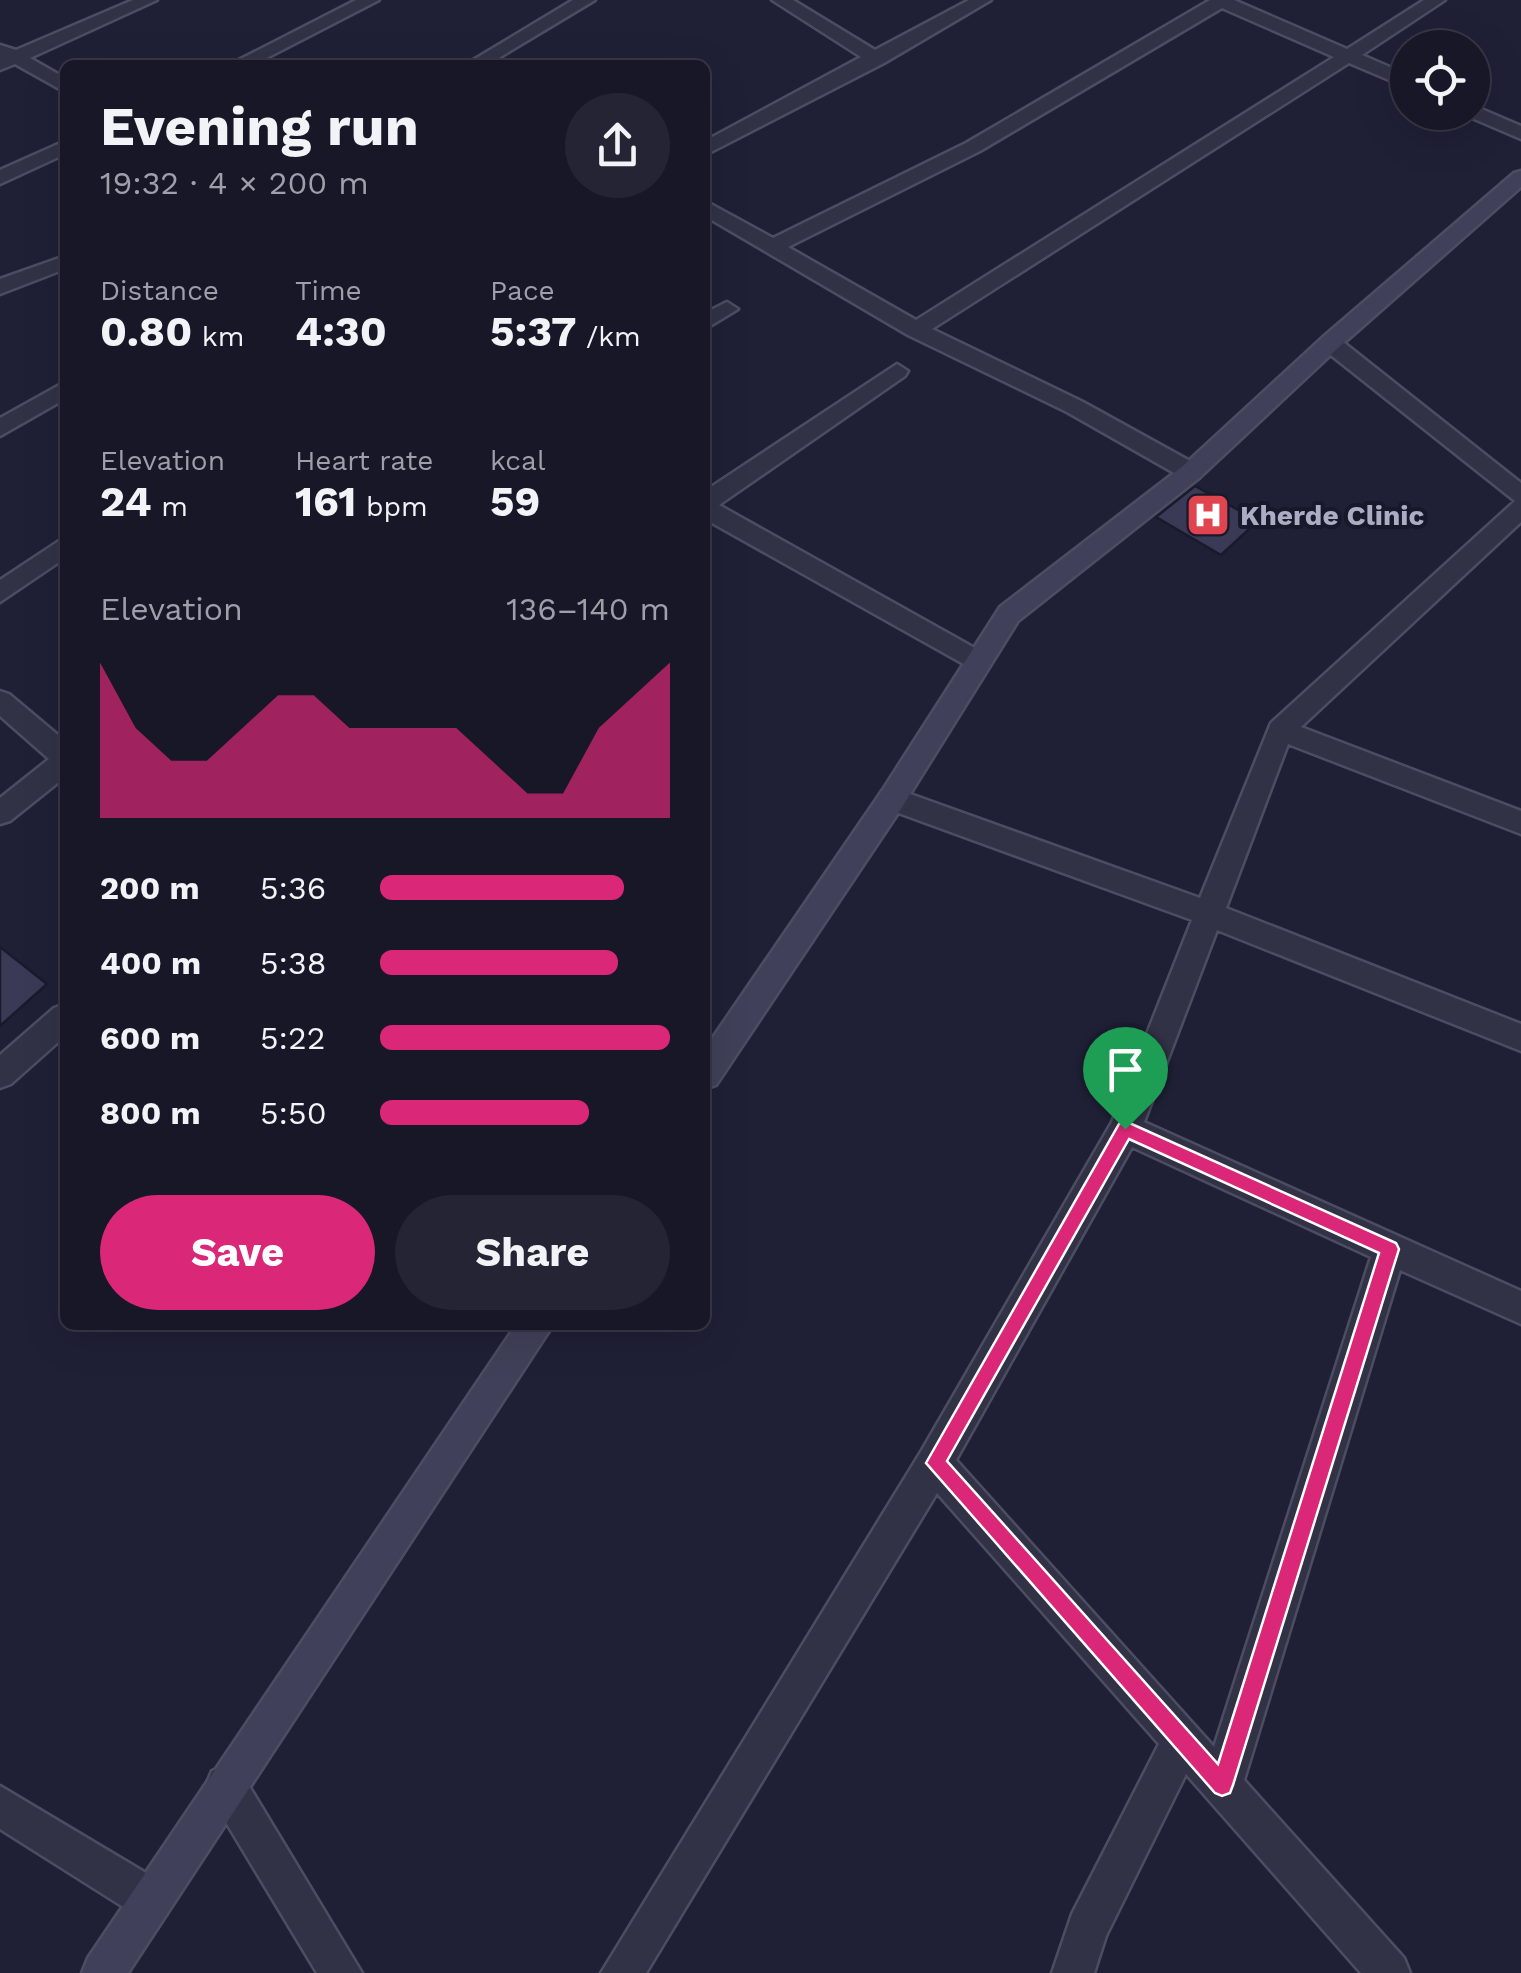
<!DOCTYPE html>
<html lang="en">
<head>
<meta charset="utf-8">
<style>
  :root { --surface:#171728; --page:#242434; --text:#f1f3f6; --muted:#9e9fa8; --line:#363645; --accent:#db2777 }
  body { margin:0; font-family:"Work Sans",sans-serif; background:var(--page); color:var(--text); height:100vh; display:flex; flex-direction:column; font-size:38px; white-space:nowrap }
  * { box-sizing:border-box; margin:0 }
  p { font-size:32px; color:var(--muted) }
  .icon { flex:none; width:55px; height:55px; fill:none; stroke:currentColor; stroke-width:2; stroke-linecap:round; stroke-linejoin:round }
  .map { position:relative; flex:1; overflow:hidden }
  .details { position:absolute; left:60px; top:60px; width:650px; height:1270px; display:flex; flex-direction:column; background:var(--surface); border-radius:15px; box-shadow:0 10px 40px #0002,0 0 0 2px var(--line) }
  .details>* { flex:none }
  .buttons { position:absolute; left:1390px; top:30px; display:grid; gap:20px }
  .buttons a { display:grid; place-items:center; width:100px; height:100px; border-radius:50%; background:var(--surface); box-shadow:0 10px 40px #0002,0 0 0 2px var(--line); font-size:50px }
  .pin { position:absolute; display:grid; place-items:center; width:85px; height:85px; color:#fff; margin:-102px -42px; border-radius:50% 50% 50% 0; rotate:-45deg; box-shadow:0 0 10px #0007 }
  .pin .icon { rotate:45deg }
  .round { display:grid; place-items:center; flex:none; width:105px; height:105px; border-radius:52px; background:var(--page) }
  .overview { display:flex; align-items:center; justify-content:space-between; height:170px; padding:0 40px }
  h1 { font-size:55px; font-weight:700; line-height:75px }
  .metrics { display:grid; grid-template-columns:repeat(3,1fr); gap:15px; height:170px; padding:10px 40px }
  .metrics div { display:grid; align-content:center }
  .metrics b { font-size:42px; font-weight:700 }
  .metrics small { font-size:28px; font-weight:400 }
  .metrics p { font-size:28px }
  .chart { height:280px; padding:20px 40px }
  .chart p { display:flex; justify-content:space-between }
  .chart svg { width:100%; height:180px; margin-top:10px; fill:var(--accent); opacity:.7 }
  .cta { display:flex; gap:20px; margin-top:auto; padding:20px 40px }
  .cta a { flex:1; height:115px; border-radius:60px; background:var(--accent); color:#fff; font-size:40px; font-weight:700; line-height:115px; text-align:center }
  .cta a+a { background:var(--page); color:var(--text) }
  ul { padding:0 40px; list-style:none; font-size:32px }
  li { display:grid; grid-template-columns:160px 120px 1fr; align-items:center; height:75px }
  li i { height:25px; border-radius:12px; background:var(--accent) }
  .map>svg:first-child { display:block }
</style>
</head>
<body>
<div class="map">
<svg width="1521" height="1973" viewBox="0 0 1521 1973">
  <rect width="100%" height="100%" fill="#1f1f36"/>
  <path fill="#3a3a56" stroke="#1a1a2d" stroke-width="2.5" d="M 1195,486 L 1258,521 L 1221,555 L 1156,517 Z
    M 0,947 L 47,984 L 0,1026 Z"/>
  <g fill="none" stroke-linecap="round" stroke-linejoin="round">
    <defs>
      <path id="street" d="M 133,0 L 157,0 L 30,58 L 65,78 L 65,92 L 15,64 L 0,70 L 0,45 L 16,50 Z
        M 356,0 L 379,0 L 253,65 L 229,65 Z
        M 573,0 L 595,0 L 487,65 L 465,65 Z
        M 772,0 L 793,0 L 875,50 L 969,0 L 991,0 L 884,63 L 705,155 L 705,141 L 861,57 Z
        M 1210,0 L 1234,0 L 1347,49 L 1424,0 L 1445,0 L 1362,55 L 1408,75 L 1408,88 L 1349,63 L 932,329 L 1083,402 L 1199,466 L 1203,472 L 1199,478 L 1183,478 L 1067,412 L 908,335 L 705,216 L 705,201 L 773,238 L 966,143 ZM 1222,8 L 1334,57 L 916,320 L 788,247 L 980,151 Z
        M 1472,105 L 1521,126 L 1521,139 L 1465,115 L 1463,112 L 1472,112 Z
        M 65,141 L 65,154 L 0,184 L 0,170 Z
        M 65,256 L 65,269 L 0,294 L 0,279 Z
        M 727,302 L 738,309 L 705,329 L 705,313 Z
        M 1330,336 L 1338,338 L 1521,483 L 1521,522 L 1301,727 L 1521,811 L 1521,834 L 1288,744 L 1226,908 L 1521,1024 L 1521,1051 L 1217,930 L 1144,1122 L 1521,1291 L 1521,1324 L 1400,1270 L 1244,1780 L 1404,1958 L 1410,1973 L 1361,1973 L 1186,1774 L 1106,1936 L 1094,1973 L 1052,1973 L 1072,1914 L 1159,1744 L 937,1493 L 646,1973 L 601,1973 L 922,1450 L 1112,1122 L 1192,920 L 882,807 L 878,799 L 882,791 L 892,788 L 902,791 L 1200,898 L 1271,723 L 1515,501 L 1322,348 L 1319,343 ZM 1132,1147 L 1371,1257 L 1214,1747 L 956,1460 Z
        M 897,364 L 908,371 L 905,376 L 719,505 L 987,655 L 991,662 L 987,669 L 978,672 L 705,519 L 705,491 Z
        M 65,382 L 65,399 L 0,436 L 0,418 Z
        M 65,537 L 65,558 L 0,602 L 0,580 Z
        M 0,691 L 9,694 L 65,741 L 65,777 L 10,821 L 0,824 L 0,798 L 49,759 L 0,716 Z
        M 65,1004 L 65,1036 L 11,1084 L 0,1088 L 0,1055 L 54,1008 Z
        M 226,1765 L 240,1771 L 362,1973 L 317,1973 L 212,1799 L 206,1785 L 212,1771 Z
        M 0,1786 L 166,1885 L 172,1900 L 166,1915 L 151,1921 L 136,1915 L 0,1829 Z"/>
      <path id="secondary" d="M 1521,171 L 1521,187 L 1338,348 L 1199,478 L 1018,621 L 902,807 L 716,1085 L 705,1089 L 705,1049 L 882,791 L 1000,607 L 1183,466 L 1322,338 L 1514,173 Z
        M 516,1325 L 553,1325 L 128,1973 L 82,1973 L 88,1958 Z"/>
    </defs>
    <use href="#street" stroke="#4d4d62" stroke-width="5"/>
    <use href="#secondary" stroke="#4d4d62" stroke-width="5"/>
    <use href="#street" fill="#323247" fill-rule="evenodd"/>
    <use href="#secondary" fill="#41405a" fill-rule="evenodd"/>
  </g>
  <path fill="#db2777" stroke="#fff" stroke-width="2.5" fill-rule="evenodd" d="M 1125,1121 L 1396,1243 L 1399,1249 L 1233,1785 L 1230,1793 L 1222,1796 L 1215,1793 L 926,1463 L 1119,1124 ZM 1129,1139 L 1379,1253 L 1218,1764 L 947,1461 Z"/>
  <defs>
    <symbol id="hospital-square" viewBox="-11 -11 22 22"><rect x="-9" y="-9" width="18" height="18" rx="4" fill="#e0444e" stroke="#18182b"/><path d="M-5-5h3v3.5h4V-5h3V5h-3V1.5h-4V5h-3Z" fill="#fff"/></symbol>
  </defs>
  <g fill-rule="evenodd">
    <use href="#hospital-square" x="1183" y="490" width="50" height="50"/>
  </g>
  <g text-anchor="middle" stroke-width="8" stroke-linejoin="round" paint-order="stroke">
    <g font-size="28" font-weight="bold" fill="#acacc4" stroke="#18182b" text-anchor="start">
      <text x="1240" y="525">Kherde Clinic</text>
    </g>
  </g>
</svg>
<div class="buttons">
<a><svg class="icon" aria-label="locate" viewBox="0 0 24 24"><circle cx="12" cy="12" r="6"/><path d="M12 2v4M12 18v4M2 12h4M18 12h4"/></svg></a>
</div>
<div class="pin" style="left:1125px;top:1129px;background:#1e9e55"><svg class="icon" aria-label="arrive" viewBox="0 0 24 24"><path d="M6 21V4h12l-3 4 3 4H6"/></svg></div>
<section class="details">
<div class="overview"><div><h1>Evening run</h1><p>19:32 · 4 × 200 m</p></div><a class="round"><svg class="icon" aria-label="share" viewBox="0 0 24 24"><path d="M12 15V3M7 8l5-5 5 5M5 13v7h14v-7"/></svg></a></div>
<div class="metrics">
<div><p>Distance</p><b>0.80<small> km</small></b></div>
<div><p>Time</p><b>4:30</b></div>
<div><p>Pace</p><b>5:37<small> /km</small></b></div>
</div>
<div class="metrics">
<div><p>Elevation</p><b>24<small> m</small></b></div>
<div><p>Heart rate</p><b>161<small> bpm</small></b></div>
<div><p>kcal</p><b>59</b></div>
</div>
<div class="chart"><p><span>Elevation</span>136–140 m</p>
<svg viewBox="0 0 160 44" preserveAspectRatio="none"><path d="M0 44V6L10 22L20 30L30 30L40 22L50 14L60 14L70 22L80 22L90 22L100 22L110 30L120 38L130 38L140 22L150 14L160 6V44z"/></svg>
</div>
<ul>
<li><b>200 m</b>5:36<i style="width:84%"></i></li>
<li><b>400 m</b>5:38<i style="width:82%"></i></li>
<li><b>600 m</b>5:22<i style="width:100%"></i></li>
<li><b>800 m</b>5:50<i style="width:72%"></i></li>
</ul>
<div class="cta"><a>Save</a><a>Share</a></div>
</section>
</div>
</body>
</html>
